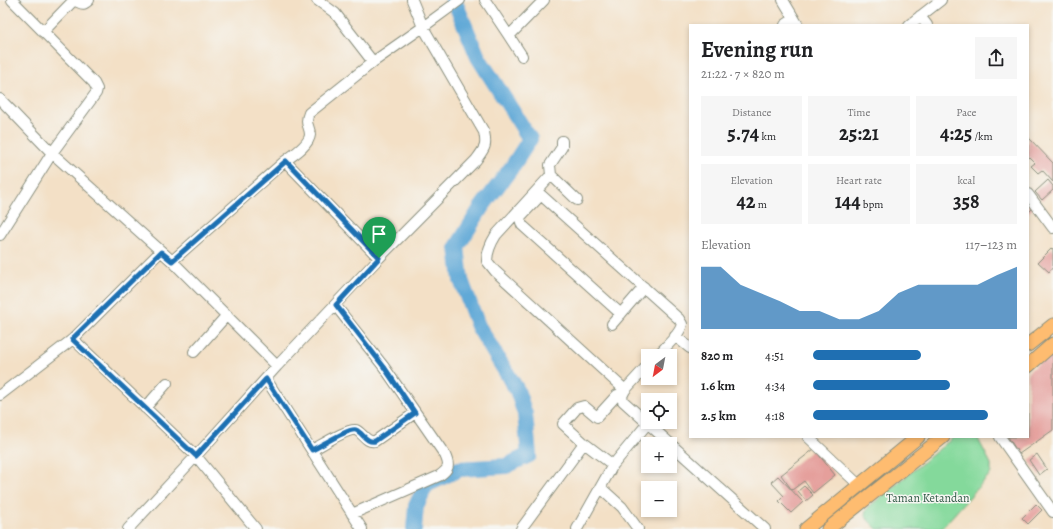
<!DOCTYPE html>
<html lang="en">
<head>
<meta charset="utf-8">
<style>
  :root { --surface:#fff; --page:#f6f6f6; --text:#202124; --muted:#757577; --accent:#1f6fb2 }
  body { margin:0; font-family:Alegreya,serif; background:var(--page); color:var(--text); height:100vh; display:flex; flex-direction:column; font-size:15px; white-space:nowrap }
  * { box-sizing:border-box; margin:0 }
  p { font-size:13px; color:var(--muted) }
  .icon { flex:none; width:22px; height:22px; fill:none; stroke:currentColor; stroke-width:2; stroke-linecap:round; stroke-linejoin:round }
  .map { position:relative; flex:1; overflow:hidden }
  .drawer { position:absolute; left:689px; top:24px; width:340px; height:414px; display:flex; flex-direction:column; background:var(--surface); border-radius:0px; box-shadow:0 2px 6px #0003 }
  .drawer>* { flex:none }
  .needle { width:26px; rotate:212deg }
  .buttons { position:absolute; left:641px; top:349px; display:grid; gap:8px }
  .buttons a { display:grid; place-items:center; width:36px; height:36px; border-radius:0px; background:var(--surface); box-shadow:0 2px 6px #0003; font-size:20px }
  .pin { position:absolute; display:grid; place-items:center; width:34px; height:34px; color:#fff; margin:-41px -17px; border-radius:50% 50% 50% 0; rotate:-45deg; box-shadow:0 0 4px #0007 }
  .pin .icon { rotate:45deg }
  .round { display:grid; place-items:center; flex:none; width:42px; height:42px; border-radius:0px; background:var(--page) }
  .head { display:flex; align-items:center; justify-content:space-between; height:68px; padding:0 12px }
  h1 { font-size:22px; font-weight:700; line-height:30px }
  .stats { display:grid; grid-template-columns:repeat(3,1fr); gap:6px; height:68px; padding:4px 12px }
  .stats div { display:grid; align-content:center; border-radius:0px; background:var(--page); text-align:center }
  .stats b { font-size:20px; font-weight:700 }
  .stats small { font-size:11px; font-weight:400 }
  .stats p { font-size:11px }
  .chart { height:112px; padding:8px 12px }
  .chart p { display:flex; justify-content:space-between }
  .chart svg { width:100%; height:72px; margin-top:4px; fill:var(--accent); opacity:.7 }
  ul { padding:0 12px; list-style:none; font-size:13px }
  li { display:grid; grid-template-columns:64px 48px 1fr; align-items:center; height:30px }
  li i { height:10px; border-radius:5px; background:var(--accent) }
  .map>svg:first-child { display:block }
</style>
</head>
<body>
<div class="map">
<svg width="1053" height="529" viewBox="0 0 1053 529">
  <rect width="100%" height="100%" fill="#f6f6f2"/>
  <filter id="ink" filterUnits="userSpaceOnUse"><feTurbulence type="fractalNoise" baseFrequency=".025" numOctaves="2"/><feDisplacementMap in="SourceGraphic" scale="8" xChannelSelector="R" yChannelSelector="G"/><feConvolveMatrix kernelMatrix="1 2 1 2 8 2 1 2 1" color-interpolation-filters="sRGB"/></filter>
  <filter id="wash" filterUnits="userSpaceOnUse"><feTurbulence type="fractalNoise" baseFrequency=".012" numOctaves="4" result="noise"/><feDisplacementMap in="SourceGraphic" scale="16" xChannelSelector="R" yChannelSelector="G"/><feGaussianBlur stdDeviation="0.9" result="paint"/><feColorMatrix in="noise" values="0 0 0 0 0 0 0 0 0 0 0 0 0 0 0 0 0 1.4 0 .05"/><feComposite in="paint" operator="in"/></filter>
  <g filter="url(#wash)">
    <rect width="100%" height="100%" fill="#f3e0c6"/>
    <path fill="#84d99b" stroke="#528b68" d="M 954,437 L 977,437 L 991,464 L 991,473 L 941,529 L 877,529 L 868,520 L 865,514 L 866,510 L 871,505 Z"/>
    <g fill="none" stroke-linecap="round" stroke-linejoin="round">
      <path stroke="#60a9d7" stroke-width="16" d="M 414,529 L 416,506 L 426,485 L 459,469 L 506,466 L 529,455 L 525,414 L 517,390 L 478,326 L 461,280 L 457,247 L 481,208 L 512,167 L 530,139 L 478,57 L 457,7 L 453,0"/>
    </g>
    <g id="blocks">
      <path fill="#e59f9b" d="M 1029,138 L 1053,163 L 1053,182 L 1042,170 L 1038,173 L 1031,166 L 1035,163 L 1028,156 L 1028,139 Z
        M 1048,180 L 1053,186 L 1053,190 L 1042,200 L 1035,192 Z
        M 1028,203 L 1033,208 L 1028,213 Z
        M 1052,248 L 1053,249 L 1053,267 L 1049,272 L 1038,262 Z
        M 1053,352 L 1053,430 L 1019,454 L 1008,437 L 1028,437 L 1028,372 Z
        M 814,449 L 835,475 L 813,493 L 804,481 L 792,490 L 781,475 Z
        M 1037,454 L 1047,469 L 1039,475 L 1029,460 Z
        M 778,476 L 803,502 L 791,513 L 779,501 L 784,496 L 771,482 Z
        M 804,486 L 813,495 L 806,501 L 798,491 Z
        M 1036,504 L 1042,510 L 1028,524 L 1022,518 Z"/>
    </g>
  </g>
  <g filter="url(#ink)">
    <use href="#blocks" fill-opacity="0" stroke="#898e7d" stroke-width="1"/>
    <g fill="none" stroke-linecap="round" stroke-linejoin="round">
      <defs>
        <path id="minor" d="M 317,0 L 335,13 L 373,62
          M 485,0 L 509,36 L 544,0
          M 783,0 L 798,25
          M 920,16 L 927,25
          M 785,25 L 794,19
          M 909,25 L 941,0
          M 43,32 L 73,1 C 81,1 81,8 89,0
          M 509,36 L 522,56
          M 0,99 L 52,153 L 161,251 L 73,339 L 0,395
          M 562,141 L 562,147 L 550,165 L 551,175 L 496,235 C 491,243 487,251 487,261 L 495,271 L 625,390 L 622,396 L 623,401 L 765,529
          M 285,161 L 379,258
          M 551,175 L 577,200
          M 1028,194 L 1053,228
          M 0,235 L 52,153 L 96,93 L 97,89 L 94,83 L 12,0
          M 161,251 L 172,261 L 285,161 C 293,155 309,145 310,135 C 310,125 304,125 309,113 L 373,62 L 423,27 L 460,0
          M 172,261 L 277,366
          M 335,305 L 384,367 L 445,455 C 450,466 449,469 439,476 L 352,514
          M 621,314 L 522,225 L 520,219 L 520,217 L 541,195 L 679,319 L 682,324 C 680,335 664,348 657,356
          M 612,324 L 644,287
          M 675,336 L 690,348
          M 73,339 L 196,456 L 256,529
          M 194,352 L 227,315
          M 266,379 L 362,529
          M 625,390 L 648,365
          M 145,408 L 167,383
          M 808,437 L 859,485
          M 1000,437 L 1053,512
          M 584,443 L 613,465 L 648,423
          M 312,450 C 320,446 348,428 356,430 C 363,433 366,443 375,441 L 415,413
          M 601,488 L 622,507 L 638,529
          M 128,529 L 196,456 L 277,366 L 379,258 L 476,160 C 485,148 487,146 484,132 L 423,27 L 412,0
          M 521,529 L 584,443 L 563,424 L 577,408 L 584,406 L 597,417 L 617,395 L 622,396
          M 577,529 L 613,465"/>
        <path id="major" d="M 1028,345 L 1053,325
          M 1028,366 L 1053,344
          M 806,529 L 918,437
          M 828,529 L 943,437"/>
      </defs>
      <use href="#minor" stroke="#898e7d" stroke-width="12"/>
      <use href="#major" stroke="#898e7d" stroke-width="15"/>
      <use href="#minor" stroke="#fff" stroke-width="10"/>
      <use href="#major" stroke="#febc70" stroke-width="13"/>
    </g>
  </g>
  <g fill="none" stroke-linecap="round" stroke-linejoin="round" filter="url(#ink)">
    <defs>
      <path id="route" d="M 286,161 L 379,258 L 336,305 L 384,367 L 415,413 L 375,441 C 366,443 363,433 356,430 C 348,428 321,446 312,450 L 266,379 L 196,456 L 72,339 L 161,252 L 172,261 Z"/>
    </defs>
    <use href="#route" stroke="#fff" stroke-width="8"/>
    <use href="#route" stroke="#1f6fb2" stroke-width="5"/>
  </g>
  <g text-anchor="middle" stroke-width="3" stroke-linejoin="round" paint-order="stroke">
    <g font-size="12" fill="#335c49" stroke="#f6f6f2">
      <text x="928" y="502">Taman Ketandan</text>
    </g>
  </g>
</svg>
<div class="buttons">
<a><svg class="needle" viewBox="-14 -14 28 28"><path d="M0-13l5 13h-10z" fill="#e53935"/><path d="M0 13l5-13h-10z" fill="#757577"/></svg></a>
<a><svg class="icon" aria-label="locate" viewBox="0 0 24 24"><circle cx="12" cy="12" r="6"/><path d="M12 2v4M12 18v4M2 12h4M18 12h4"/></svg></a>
<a>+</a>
<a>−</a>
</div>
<div class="pin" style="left:379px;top:258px;background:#1e9e55"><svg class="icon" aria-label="arrive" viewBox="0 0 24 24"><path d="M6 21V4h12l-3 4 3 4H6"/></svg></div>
<section class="drawer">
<div class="head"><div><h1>Evening run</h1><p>21:22 · 7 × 820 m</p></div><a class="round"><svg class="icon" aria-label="share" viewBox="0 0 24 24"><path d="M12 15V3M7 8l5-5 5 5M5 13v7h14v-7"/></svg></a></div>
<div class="stats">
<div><p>Distance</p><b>5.74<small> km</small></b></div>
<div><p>Time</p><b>25:21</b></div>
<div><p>Pace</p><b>4:25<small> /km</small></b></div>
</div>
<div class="stats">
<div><p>Elevation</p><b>42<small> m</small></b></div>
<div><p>Heart rate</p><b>144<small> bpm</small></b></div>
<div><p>kcal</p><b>358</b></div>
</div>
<div class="chart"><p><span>Elevation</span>117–123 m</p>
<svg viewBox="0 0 160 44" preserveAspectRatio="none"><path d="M0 44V6L10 6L20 17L30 22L40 27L50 33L60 33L70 38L80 38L90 33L100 22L110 17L120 17L130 17L140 17L150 11L160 6V44z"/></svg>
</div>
<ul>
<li><b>820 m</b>4:51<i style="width:53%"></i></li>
<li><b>1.6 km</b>4:34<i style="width:67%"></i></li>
<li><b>2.5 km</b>4:18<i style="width:86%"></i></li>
</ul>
</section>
</div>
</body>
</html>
